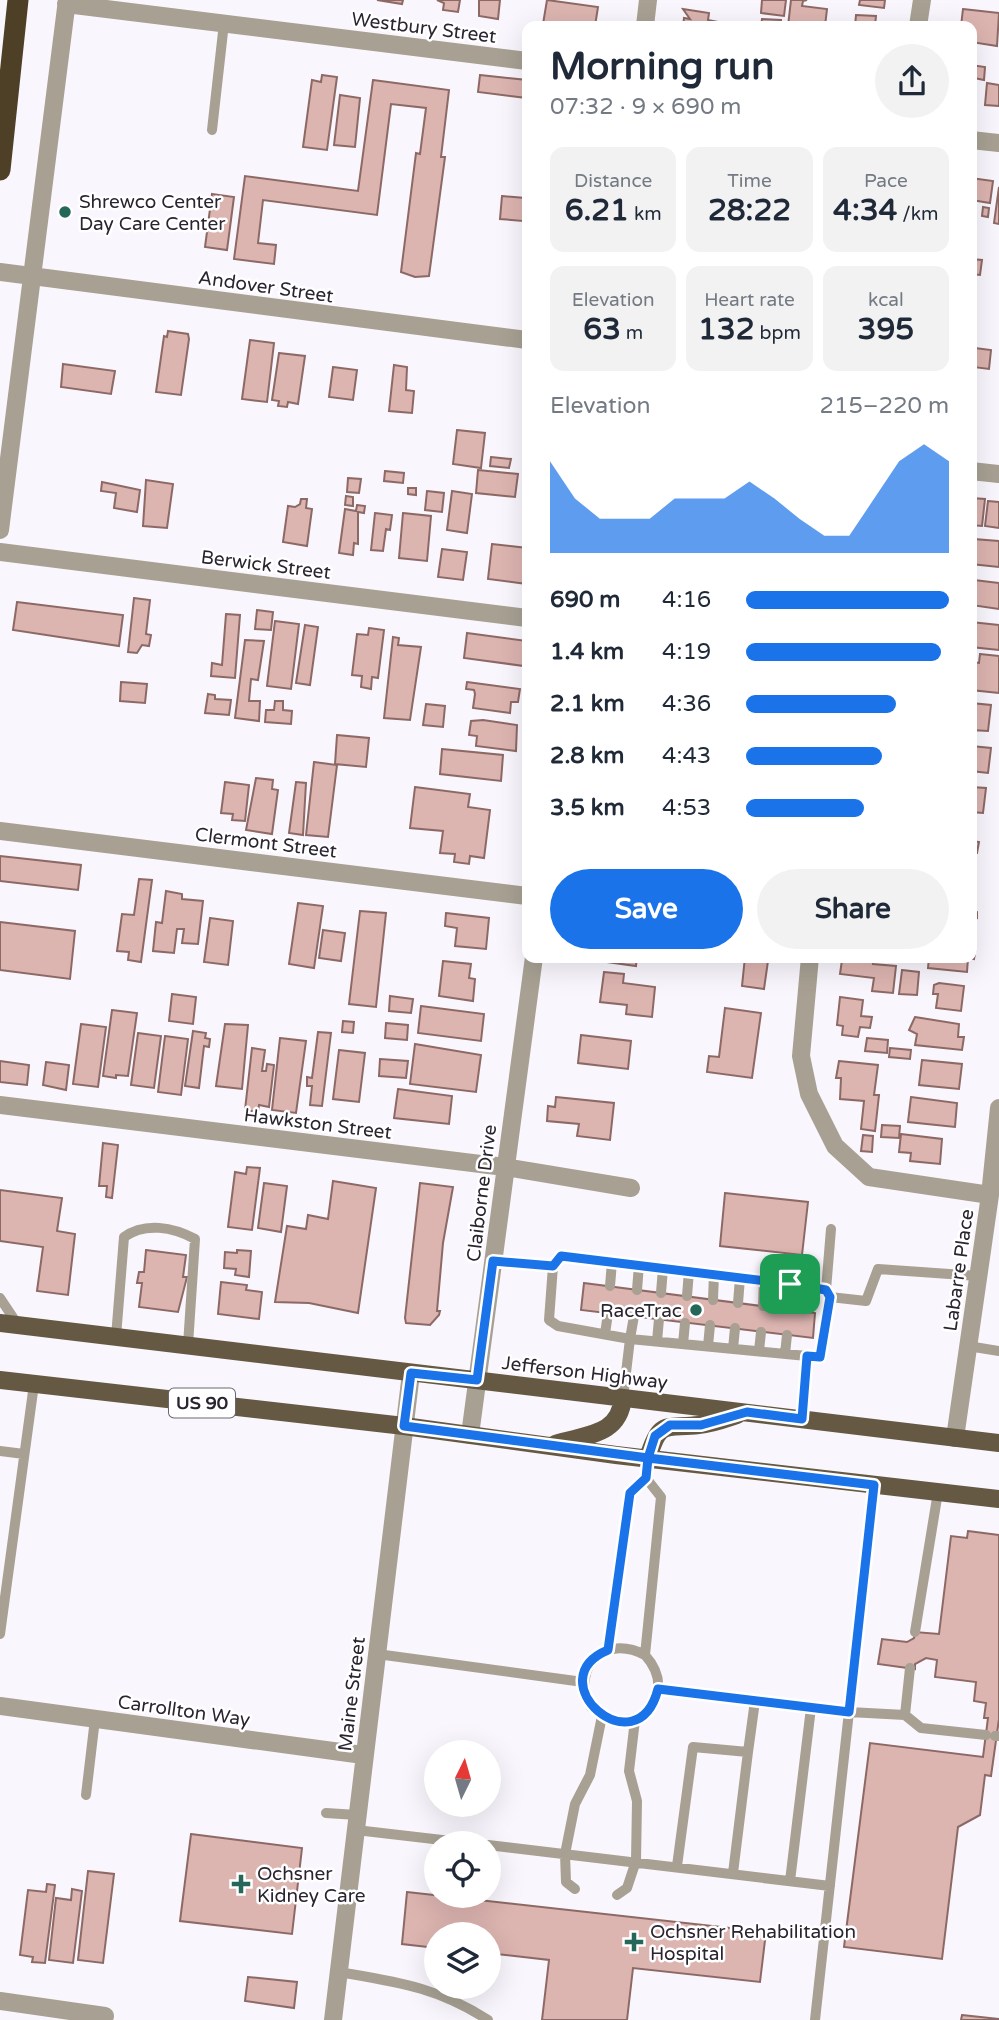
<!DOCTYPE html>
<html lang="en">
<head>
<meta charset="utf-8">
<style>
  :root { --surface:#fff; --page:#f2f2f3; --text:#1f2937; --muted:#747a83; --accent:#1a73e8 }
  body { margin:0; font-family:"Varela Round",sans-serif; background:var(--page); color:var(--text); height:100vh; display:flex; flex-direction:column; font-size:26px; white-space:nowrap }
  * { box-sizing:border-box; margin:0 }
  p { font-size:23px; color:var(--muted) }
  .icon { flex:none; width:38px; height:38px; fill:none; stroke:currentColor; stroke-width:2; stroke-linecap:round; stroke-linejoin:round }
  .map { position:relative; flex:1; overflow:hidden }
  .side { position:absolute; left:522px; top:21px; width:455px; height:942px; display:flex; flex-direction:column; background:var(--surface); border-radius:14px; box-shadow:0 7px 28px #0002 }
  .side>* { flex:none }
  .needle { width:46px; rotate:5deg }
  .tools { position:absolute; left:424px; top:1740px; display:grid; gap:14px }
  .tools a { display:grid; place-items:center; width:77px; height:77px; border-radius:50%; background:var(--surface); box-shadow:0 7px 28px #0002; font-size:35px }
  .pin { position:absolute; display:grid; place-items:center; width:60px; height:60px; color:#fff; margin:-30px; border-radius:14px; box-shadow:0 4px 10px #0006 }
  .round { display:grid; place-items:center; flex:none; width:74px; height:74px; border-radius:37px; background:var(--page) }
  .overview { display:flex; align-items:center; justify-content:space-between; height:119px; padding:0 28px }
  h1 { font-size:38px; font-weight:700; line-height:52px }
  .stats { display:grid; grid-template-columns:repeat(3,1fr); gap:10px; height:119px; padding:7px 28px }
  .stats div { display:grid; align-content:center; border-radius:14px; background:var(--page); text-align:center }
  .stats b { font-size:30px; font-weight:700 }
  .stats small { font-size:19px; font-weight:400 }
  .stats p { font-size:19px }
  .chart { height:196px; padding:14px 28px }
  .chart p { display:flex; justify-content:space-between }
  .chart svg { width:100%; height:126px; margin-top:7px; fill:var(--accent); opacity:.7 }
  .cta { display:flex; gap:14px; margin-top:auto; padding:14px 28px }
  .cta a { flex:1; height:80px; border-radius:42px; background:var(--accent); color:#fff; font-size:28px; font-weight:700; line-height:80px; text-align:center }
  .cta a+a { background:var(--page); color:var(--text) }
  ul { padding:0 28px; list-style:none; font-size:23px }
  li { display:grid; grid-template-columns:112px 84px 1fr; align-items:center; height:52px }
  li i { height:18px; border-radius:9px; background:var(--accent) }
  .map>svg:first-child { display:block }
</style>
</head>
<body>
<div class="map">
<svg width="999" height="2020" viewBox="0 0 999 2020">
  <rect width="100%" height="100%" fill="#faf6fd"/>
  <path fill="#dcb4b0" stroke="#8d6966" stroke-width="2" d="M 377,0 L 403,0 L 402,4 Z
    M 437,0 L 460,0 L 458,12 L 443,10 L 444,3 Z
    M 479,0 L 500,0 L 498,19 L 479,16 Z
    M 547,0 L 598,7 L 595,26 L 543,24 Z
    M 762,0 L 786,0 L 784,16 L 761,13 Z
    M 791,0 L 807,0 L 803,1 L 802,6 L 827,9 L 825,26 L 788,26 Z
    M 860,0 L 885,0 L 884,8 L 859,5 Z
    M 683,9 L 709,13 L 708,20 L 728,24 L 727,26 L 683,26 L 684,18 L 690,19 Z
    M 963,9 L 999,13 L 997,46 L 971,42 L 971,26 L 961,26 Z
    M 856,15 L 876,16 L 875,26 L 855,26 Z
    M 762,19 L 781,20 L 781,26 L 761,26 Z
    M 971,65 L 985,67 L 984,80 L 974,78 L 971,103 Z
    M 322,75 L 337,77 L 327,150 L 303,147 L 312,80 L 321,82 Z
    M 480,75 L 527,80 L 527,98 L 478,92 Z
    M 373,80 L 449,90 L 441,157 L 445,157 L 429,276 L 415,277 L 401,272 L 416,153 L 420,154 L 426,108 L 391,104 L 377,215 L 263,200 L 258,243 L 276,245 L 274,264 L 234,259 L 245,176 L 358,191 Z
    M 987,83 L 999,85 L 999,106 L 985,105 Z
    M 340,95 L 360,98 L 355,147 L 334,145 Z
    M 971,178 L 993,181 L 990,203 L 971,200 Z
    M 999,187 L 999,224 L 994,223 Z
    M 212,194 L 234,197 L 227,250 L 205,247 Z
    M 502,196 L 525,198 L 523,221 L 500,219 Z
    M 983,207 L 989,208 L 988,217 L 982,216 Z
    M 971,259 L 982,260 L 980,275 L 971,274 Z
    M 168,331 L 188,334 L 189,339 L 181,395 L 156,392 L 164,336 L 167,337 Z
    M 250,340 L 274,343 L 267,402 L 242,399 Z
    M 975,348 L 991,350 L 989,369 L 973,367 Z
    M 279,353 L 305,356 L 298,404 L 288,402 L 287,407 L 278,406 L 279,401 L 272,400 Z
    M 63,364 L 115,371 L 111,394 L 61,387 Z
    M 394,365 L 407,367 L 406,390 L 414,391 L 412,413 L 389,411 Z
    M 333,367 L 357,370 L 353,400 L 329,397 Z
    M 457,430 L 485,433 L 481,468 L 453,464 Z
    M 491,457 L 511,459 L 509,468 L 490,466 Z
    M 478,470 L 518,474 L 515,497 L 476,493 Z
    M 385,471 L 404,473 L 403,483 L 384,481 Z
    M 348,478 L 361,479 L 359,493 L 347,492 Z
    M 146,480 L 173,484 L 167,528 L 143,526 Z
    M 102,482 L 140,490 L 137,512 L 114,508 L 116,493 L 101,491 Z
    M 408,488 L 416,488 L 416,495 L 408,494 Z
    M 427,491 L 444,493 L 442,512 L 425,510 Z
    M 452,491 L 472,494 L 467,533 L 447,530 Z
    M 346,496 L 353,497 L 353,506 L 345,505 Z
    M 971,498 L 985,499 L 982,526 L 971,525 Z
    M 301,499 L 307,499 L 306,508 L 312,509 L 307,546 L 283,542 L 288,506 L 295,507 L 300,504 Z
    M 988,501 L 999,502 L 999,528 L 985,526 Z
    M 357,505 L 365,506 L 364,513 L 358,512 L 358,544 L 354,543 L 353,555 L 339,553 L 345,509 L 356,511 Z
    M 375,513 L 392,515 L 390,530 L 386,529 L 383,551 L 371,550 Z
    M 403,513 L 431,516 L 427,561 L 399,558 Z
    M 971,529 L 975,530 L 974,539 L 999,541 L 999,567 L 971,564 Z
    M 492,544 L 527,548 L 527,584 L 488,579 Z
    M 442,549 L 467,552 L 463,580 L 438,577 Z
    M 974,580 L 999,583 L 999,609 L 971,605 L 971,581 Z
    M 134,598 L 150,600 L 146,634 L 151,635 L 149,646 L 142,645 L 137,653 L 128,652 Z
    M 17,602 L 123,615 L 119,646 L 13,630 Z
    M 257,610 L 273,612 L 271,630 L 255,629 Z
    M 226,614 L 240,615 L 235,678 L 211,676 L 212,663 L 222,665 Z
    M 275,621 L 299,624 L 291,689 L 267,686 Z
    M 971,622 L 999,625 L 999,650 L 971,647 Z
    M 305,625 L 318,627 L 310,685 L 296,683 Z
    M 369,628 L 384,630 L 378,678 L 372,677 L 371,689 L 361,687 L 362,676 L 352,675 L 357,634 L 368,635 Z
    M 467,633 L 527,641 L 524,666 L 464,658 Z
    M 393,637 L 399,638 L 398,645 L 421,647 L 410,720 L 384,718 Z
    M 245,640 L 264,641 L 258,680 L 251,679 L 249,701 L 260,701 L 259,721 L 235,718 Z
    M 980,654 L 999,656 L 999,693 L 971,690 L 971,662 L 979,663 Z
    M 121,682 L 147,684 L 145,703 L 120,701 Z
    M 467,682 L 520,689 L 518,702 L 511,702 L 510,713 L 473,708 L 475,694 L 474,690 L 466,689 Z
    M 208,694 L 215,695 L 215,699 L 231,700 L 229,715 L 205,713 Z
    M 275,701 L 283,701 L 283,710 L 292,711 L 291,724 L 265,722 L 266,710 L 274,710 Z
    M 971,703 L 991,705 L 988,731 L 971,730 Z
    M 426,704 L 445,706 L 443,727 L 423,725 Z
    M 483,720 L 517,725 L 516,751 L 476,746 L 477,736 L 469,735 L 471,721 Z
    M 337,735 L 369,738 L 366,767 L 335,764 Z
    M 971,746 L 991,748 L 988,773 L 971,771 Z
    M 442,749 L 503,755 L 501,781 L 440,774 Z
    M 314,762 L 337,765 L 328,837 L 306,835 Z
    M 256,778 L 273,780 L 272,789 L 278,790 L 272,834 L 246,830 Z
    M 225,782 L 249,785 L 245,821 L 232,820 L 233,814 L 221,813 Z
    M 296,782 L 306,783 L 303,835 L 289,833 Z
    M 415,787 L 470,794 L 468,807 L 490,810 L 484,858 L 470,856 L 469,864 L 454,862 L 455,854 L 440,853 L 443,831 L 410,828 Z
    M 971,787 L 986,788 L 983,813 L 971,812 Z
    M 971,818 L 974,818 L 973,841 L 979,842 L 977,853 L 971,853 Z
    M 0,856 L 81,865 L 78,890 L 0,881 Z
    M 139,879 L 152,880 L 141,962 L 128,960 L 129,952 L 117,951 L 122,914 L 134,915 Z
    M 166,891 L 182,894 L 182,899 L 203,901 L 198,944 L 182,943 L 184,929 L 177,929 L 174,953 L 153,951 L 156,922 L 162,923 Z
    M 298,903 L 323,906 L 314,968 L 289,964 Z
    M 971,907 L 977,912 L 977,918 L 972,917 L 971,927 Z
    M 360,911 L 386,913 L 376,1007 L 349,1004 Z
    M 446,913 L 489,918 L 486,949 L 455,946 L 457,928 L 445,926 Z
    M 210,918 L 233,921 L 228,965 L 204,962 Z
    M 0,922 L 75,931 L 70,979 L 0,970 Z
    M 323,930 L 345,933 L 341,961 L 319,958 Z
    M 971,946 L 976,947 L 974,959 L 968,958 L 967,972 L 928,968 L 929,957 L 971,957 Z
    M 571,957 L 637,957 L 636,966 Z
    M 745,957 L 762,957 L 761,961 L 768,961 L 764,989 L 742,986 Z
    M 848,957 L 874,957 L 873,964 L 896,966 L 893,993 L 872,991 L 874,978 L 840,974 L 842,960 L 848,961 Z
    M 443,961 L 471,964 L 469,978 L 475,979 L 473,1001 L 439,996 Z
    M 902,970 L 919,972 L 917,995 L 899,994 Z
    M 604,972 L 624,974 L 623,983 L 655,987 L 652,1017 L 626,1014 L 627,1005 L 600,1002 Z
    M 939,983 L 964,986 L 961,1011 L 936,1008 L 938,994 L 933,994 L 934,985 Z
    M 172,994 L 196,997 L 193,1024 L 169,1021 Z
    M 390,996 L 413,999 L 411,1013 L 389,1011 Z
    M 840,997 L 863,1000 L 861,1016 L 872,1017 L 870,1028 L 860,1027 L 858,1037 L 842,1035 L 843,1026 L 837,1025 Z
    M 421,1006 L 484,1014 L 481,1041 L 418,1033 Z
    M 725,1008 L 761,1013 L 752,1078 L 707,1072 L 709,1056 L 719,1057 Z
    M 112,1010 L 137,1013 L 128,1076 L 116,1075 L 116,1078 L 103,1076 Z
    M 915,1017 L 959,1024 L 958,1037 L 964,1037 L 962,1050 L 915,1045 L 917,1034 L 909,1030 Z
    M 343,1021 L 354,1022 L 353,1033 L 342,1032 Z
    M 386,1023 L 408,1025 L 407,1040 L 385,1038 Z
    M 81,1024 L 106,1027 L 98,1087 L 73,1084 Z
    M 225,1024 L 248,1025 L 242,1089 L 216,1086 Z
    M 193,1031 L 206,1033 L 205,1038 L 210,1039 L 209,1047 L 204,1046 L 199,1088 L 185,1086 Z
    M 318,1032 L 331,1033 L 322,1106 L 310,1105 L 312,1086 L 307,1086 L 307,1077 L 312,1078 Z
    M 138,1033 L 161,1036 L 154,1088 L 131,1085 Z
    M 581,1035 L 631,1041 L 628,1069 L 578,1063 Z
    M 165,1036 L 188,1039 L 181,1095 L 158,1092 Z
    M 280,1038 L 306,1041 L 296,1113 L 272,1110 Z
    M 867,1038 L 888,1040 L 887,1053 L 865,1051 Z
    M 415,1044 L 481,1055 L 476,1092 L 410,1084 Z
    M 252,1048 L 265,1050 L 262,1071 L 266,1071 L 267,1064 L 274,1065 L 269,1107 L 259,1105 L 258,1112 L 245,1110 Z
    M 890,1048 L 911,1050 L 910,1059 L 889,1057 Z
    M 339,1050 L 365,1053 L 359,1102 L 333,1099 Z
    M 380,1059 L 408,1061 L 406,1078 L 379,1076 Z
    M 922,1060 L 962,1064 L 959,1089 L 919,1085 Z
    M 0,1061 L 29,1065 L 27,1085 L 0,1082 Z
    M 839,1061 L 878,1065 L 874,1095 L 879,1095 L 875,1131 L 861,1129 L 864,1101 L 840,1099 L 841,1078 L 836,1078 Z
    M 46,1062 L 69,1065 L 66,1090 L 43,1085 Z
    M 398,1089 L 452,1096 L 449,1124 L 394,1118 Z
    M 556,1097 L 614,1103 L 610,1140 L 577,1136 L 579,1124 L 547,1121 L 548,1106 L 555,1107 Z
    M 911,1097 L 957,1103 L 955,1127 L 908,1122 Z
    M 882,1125 L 900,1126 L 899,1138 L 881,1137 Z
    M 901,1134 L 942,1139 L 940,1164 L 910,1161 L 911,1153 L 899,1152 Z
    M 863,1135 L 873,1136 L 872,1152 L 861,1151 Z
    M 103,1143 L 118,1145 L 112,1198 L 106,1197 L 107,1186 L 99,1186 Z
    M 247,1167 L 260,1168 L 252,1230 L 228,1227 L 235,1172 L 246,1174 Z
    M 333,1181 L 376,1188 L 358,1313 L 309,1303 L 275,1302 L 287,1226 L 306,1229 L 308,1215 L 328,1219 Z
    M 264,1183 L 287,1186 L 281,1232 L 258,1228 Z
    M 420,1183 L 453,1187 L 443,1243 L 437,1311 L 440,1311 L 439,1315 L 430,1325 L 406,1323 L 405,1318 Z
    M 0,1190 L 62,1198 L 57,1231 L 75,1234 L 68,1295 L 37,1291 L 43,1247 L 0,1241 Z
    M 725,1193 L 808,1202 L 802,1255 L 720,1246 Z
    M 146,1250 L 186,1255 L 183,1277 L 187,1277 L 178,1312 L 139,1307 L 142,1283 L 137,1283 L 139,1272 L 144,1272 Z
    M 237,1250 L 251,1251 L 249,1277 L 235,1275 L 236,1269 L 224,1268 L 225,1252 L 237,1253 Z
    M 221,1282 L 247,1285 L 246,1290 L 262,1292 L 259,1319 L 218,1314 Z
    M 584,1283 L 815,1313 L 813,1338 L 581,1310 Z
    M 968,1531 L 999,1535 L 999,1719 L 991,1776 L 985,1775 L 980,1815 L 958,1827 L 942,1959 L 844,1947 L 870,1743 L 983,1757 L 988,1718 L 984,1718 L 986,1703 L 974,1701 L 976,1682 L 935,1677 L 937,1660 L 926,1658 L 915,1664 L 915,1669 L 878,1664 L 882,1639 L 907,1642 L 914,1638 L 915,1632 L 939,1634 L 951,1536 L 967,1538 Z
    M 191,1834 L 302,1848 L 292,1934 L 180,1921 Z
    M 88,1871 L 114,1874 L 103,1963 L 78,1960 Z
    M 47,1884 L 55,1885 L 45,1963 L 32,1962 L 33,1957 L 20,1955 L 28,1890 L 46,1892 Z
    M 72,1889 L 82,1891 L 73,1963 L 49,1960 L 56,1898 L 71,1900 Z
    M 407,1892 L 766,1932 L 760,1982 L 633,1968 L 627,2020 L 542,2020 L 549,1960 L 488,1953 L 488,1934 L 436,1934 L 436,1948 L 402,1944 Z
    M 248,1977 L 297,1982 L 294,2008 L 245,2001 Z
    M 962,2015 L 999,2019 L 999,2020 L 961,2020 Z"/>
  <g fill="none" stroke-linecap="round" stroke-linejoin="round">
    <path stroke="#a7a093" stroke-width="10" d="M 212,130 L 224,23
      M 493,1261 L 553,1266 L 561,1256 L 826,1290 L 830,1297 L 820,1357 L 807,1356 L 802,1419
      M 553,1266 L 549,1320 L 558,1326 L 630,1339 L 623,1398
      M 610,1286 L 612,1262
      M 637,1290 L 639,1265
      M 826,1290 L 831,1229
      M 661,1293 L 663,1268
      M 687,1296 L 689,1271
      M 830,1297 L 866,1301 L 878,1269 L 978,1276
      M 0,1298 L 18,1325
      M 713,1300 L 714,1274
      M 738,1303 L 740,1278
      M 763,1306 L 764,1280
      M 788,1309 L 790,1284
      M 634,1316 L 630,1339 L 807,1356
      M 605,1334 L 608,1313
      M 116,1337 L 124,1237 C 145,1222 173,1227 195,1239 L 188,1345
      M 657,1341 L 659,1319
      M 683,1344 L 685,1323
      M 708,1346 L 710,1325
      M 968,1346 L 999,1351
      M 733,1349 L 735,1328
      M 759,1351 L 761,1332
      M 785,1354 L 787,1335
      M 0,1451 L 24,1454
      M 915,1632 L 938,1492
      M 0,1634 L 34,1384
      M 608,1650 L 630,1493 L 646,1478 L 648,1458
      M 377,1654 L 583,1682
      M 645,1655 C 605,1634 570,1666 591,1707 C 635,1744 682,1696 645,1655 L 661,1497 L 646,1478
      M 658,1689 L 849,1712 L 905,1715 L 921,1728 L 986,1735
      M 905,1715 L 910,1668
      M 995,1736 L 999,1736
      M 86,1795 L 95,1719
      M 326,1813 L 357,1815
      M 356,1830 L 468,1843
      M 488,1845 L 830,1886
      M 677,1866 L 693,1747 L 748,1752 L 755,1701
      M 733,1873 L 748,1752
      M 790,1881 L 811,1708
      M 575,1889 L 566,1882 L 565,1854 L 575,1804 L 590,1775 L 602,1716
      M 617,1895 L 627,1888 L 636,1861 L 637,1801 L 629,1771 L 635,1720
      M 339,1972 C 397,1982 437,1987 488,2020
      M 815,2020 L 874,1485"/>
    <path stroke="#a7a093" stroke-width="18" d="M 66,4 L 527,61
      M 645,26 L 648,0
      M 918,26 L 922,0
      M 971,140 L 999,143
      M 0,272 L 527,340
      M 971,471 L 999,474
      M 0,530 L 67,0
      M 0,552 L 527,618
      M 0,831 L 527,896
      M 810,957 L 801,1056 L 809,1094 L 835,1146 L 869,1177 L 990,1195
      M 0,1105 L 505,1167 L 631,1188
      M 470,1435 L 534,957
      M 955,1438 L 990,1195 L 999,1108
      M 0,1706 L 363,1755
      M 0,2001 L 105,2016
      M 333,2020 L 411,1373"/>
    <path stroke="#655943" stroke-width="18" d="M 0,1323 L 999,1443
      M 0,1380 L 404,1426 L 616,1455 L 999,1499
      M 555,1444 C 587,1434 619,1436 623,1398
      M 648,1458 C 660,1419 664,1429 699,1425 C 712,1424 725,1419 737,1415"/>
    <path stroke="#4e4026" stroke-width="21" d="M 0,170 L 18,0"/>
  </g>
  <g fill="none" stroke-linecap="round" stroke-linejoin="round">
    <defs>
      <path id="route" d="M 790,1284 L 561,1256 L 553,1266 L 493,1261 L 477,1380 L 411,1373 L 404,1426 L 648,1458 L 646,1478 L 630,1493 L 608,1650 C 536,1680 637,1770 658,1689 L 849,1712 L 874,1485 L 648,1458 L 655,1436 L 670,1425 L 701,1425 L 747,1412 L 802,1419 L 807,1356 L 820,1357 L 830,1297 L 826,1290 L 790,1284"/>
    </defs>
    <use href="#route" stroke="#fff" stroke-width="14"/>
    <use href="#route" stroke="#1a73e8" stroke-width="9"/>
  </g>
  <g fill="#256859" stroke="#fff" stroke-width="2.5">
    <circle cx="65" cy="212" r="7"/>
    <circle cx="696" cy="1310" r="7"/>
    <path d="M237.5 1873.5h7v7h7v7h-7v7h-7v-7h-7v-7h7z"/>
    <path d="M630.5 1931.5h7v7h7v7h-7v7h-7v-7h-7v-7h7z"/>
  </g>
  <g text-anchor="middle" stroke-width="5" stroke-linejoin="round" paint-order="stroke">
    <rect fill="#fff" stroke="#6a666e" stroke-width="2" x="169" y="1388.5" width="66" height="29" rx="5"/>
    <g font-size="18" font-weight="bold" fill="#2a2430">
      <text x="202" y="1409">US 90</text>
    </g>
    <g font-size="19" fill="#2a2430" stroke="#fff">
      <text transform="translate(424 27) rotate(7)" y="7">Westbury Street</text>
      <text transform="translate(266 286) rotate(8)" y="7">Andover Street</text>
      <text transform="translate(266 564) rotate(7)" y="7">Berwick Street</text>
      <text transform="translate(266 842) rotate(7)" y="7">Clermont Street</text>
      <text transform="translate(318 1123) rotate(7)" y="7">Hawkston Street</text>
      <text transform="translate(481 1193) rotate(-83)" y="7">Claiborne Drive</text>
      <text transform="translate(958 1270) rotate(-82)" y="7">Labarre Place</text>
      <text transform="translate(585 1372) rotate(7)" y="7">Jefferson Highway</text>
      <text transform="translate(351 1694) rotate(-83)" y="7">Maine Street</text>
      <text transform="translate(184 1710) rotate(8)" y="7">Carrollton Way</text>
    </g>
    <g font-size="19" fill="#2a2430" stroke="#fff" text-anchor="start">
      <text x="79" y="208">Shrewco Center<tspan x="79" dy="22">Day Care Center</tspan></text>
      <text x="682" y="1317" text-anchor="end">RaceTrac</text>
      <text x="257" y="1880">Ochsner<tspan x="257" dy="22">Kidney Care</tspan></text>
      <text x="650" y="1938">Ochsner Rehabilitation<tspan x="650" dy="22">Hospital</tspan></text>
    </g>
  </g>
</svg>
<div class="tools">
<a><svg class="needle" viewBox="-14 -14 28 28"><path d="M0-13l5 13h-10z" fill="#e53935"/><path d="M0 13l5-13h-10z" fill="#747a83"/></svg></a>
<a><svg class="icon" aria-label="locate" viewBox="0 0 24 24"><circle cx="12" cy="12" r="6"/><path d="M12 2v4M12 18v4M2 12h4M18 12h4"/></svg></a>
<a><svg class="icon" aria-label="layers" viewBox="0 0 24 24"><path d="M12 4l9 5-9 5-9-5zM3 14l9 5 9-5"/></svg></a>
</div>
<div class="pin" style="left:790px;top:1284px;background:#1e9e55"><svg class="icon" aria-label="arrive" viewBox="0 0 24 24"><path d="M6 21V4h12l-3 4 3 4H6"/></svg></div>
<section class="side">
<div class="overview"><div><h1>Morning run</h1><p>07:32 · 9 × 690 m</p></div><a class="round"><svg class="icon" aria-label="share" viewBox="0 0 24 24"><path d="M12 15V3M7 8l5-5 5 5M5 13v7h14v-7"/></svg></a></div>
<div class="stats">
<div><p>Distance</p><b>6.21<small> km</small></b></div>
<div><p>Time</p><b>28:22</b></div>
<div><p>Pace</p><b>4:34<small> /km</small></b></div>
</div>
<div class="stats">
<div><p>Elevation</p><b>63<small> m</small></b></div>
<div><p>Heart rate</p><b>132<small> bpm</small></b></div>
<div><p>kcal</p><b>395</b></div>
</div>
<div class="chart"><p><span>Elevation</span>215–220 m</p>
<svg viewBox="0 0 160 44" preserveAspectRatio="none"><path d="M0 44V12L10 25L20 32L30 32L40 32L50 25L60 25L70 25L80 19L90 25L100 32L110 38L120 38L130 25L140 12L150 6L160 12V44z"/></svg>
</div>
<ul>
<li><b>690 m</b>4:16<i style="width:100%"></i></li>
<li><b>1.4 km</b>4:19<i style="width:96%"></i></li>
<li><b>2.1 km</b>4:36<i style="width:74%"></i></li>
<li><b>2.8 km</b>4:43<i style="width:67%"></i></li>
<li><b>3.5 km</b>4:53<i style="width:58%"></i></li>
</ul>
<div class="cta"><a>Save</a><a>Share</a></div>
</section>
</div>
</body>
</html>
